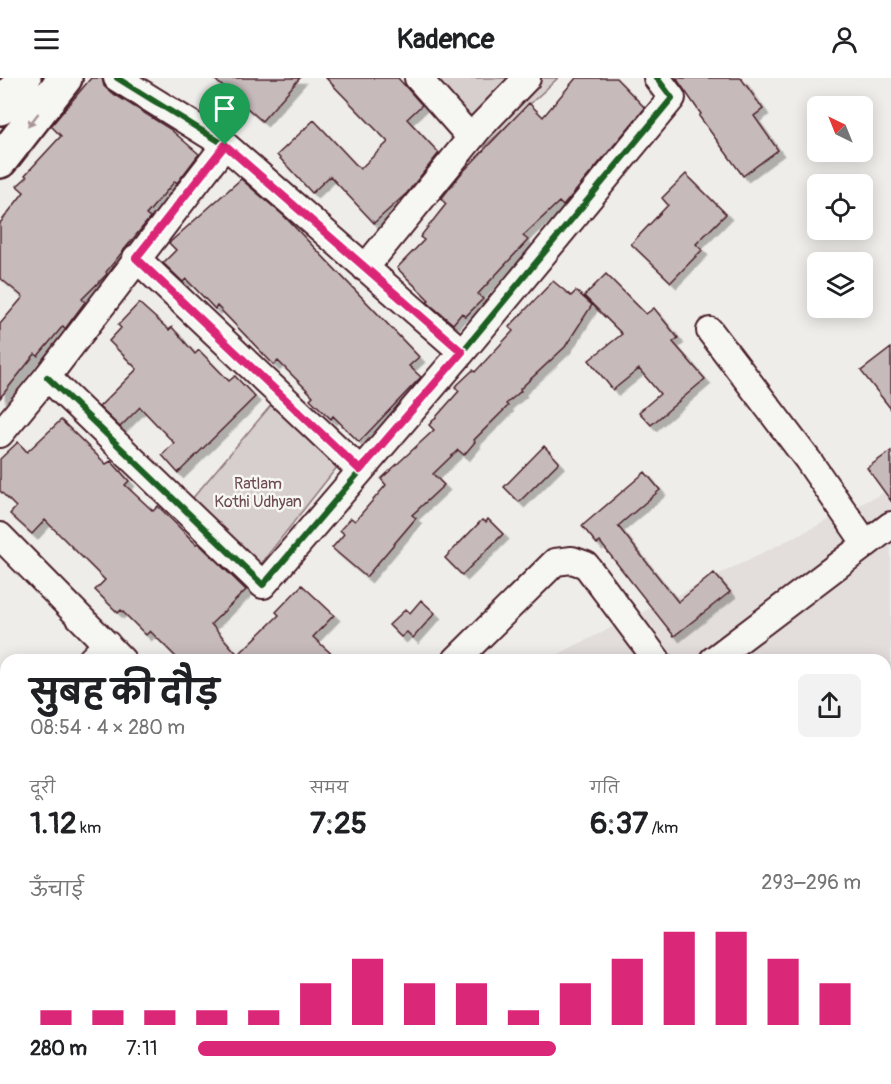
<!DOCTYPE html>
<html lang="hi">
<head>
<meta charset="utf-8">
<style>
  :root { --surface:#fff; --page:#f2f2f2; --text:#202124; --muted:#757577; --accent:#db2777 }
  body { margin:0; font-family:Pangolin,"Playpen Sans Deva",sans-serif; background:var(--page); color:var(--text); height:100vh; display:flex; flex-direction:column; font-size:22px; white-space:nowrap }
  * { box-sizing:border-box; margin:0 }
  p { font-size:20px; color:var(--muted) }
  .icon { flex:none; width:33px; height:33px; fill:none; stroke:currentColor; stroke-width:2; stroke-linecap:round; stroke-linejoin:round }
  .map { position:relative; flex:1; overflow:hidden }
  .panel { position:absolute; left:0px; top:576px; width:891px; height:430px; display:flex; flex-direction:column; background:var(--surface); border-radius:18px 18px 0 0; box-shadow:0 3px 15px #0003 }
  .panel>* { flex:none }
  .needle { width:39px; rotate:317deg }
  .tools { position:absolute; left:807px; top:18px; display:grid; gap:12px }
  .tools a { display:grid; place-items:center; width:66px; height:66px; border-radius:9px; background:var(--surface); box-shadow:0 3px 15px #0003; font-size:30px }
  .pin { position:absolute; display:grid; place-items:center; width:51px; height:51px; color:#fff; margin:-62px -26px; border-radius:50% 50% 50% 0; rotate:-45deg; box-shadow:0 0 6px #0007 }
  .pin .icon { rotate:45deg }
  .round { display:grid; place-items:center; flex:none; width:63px; height:63px; border-radius:9px; background:var(--page) }
  .summary { display:flex; align-items:center; justify-content:space-between; height:102px; padding:0 30px }
  h1 { font-size:33px; font-weight:700; line-height:45px }
  .metrics { display:grid; grid-template-columns:repeat(3,1fr); gap:9px; height:102px; padding:6px 30px }
  .metrics div { display:grid; align-content:center }
  .metrics b { font-size:30px; font-weight:700 }
  .metrics small { font-size:16px; font-weight:400 }
  .metrics p { font-size:16px }
  .chart { height:168px; padding:12px 30px }
  .chart p { display:flex; justify-content:space-between }
  .chart svg { width:100%; height:108px; margin-top:6px; stroke:var(--accent); stroke-width:6 }
  ul { padding:0 30px; list-style:none; font-size:20px }
  li { display:grid; grid-template-columns:96px 72px 1fr; align-items:center; height:45px }
  li i { height:15px; border-radius:8px; background:var(--accent) }
  header { display:flex; justify-content:space-between; align-items:center; height:78px; padding:0 30px; background:var(--surface); font-size:27px; font-weight:700 }
  .map>svg:first-child { display:block }
</style>
</head>
<body>
<header><svg class="icon" aria-label="menu" viewBox="0 0 24 24"><path d="M4 6h16M4 12h16M4 18h16"/></svg>Kadence<svg class="icon" aria-label="person" viewBox="0 0 24 24"><circle cx="12" cy="8" r="4"/><path d="M4 21q1-7 8-7t8 7"/></svg></header>
<div class="map">
<svg width="891" height="1006" viewBox="0 0 891 1006">
  <defs>
    <filter id="shadow"><feDropShadow dx="5.5" dy="5.5" stdDeviation="0" flood-color="#0004"/></filter>
  </defs>
  <rect width="100%" height="100%" fill="#efedea"/>
  <filter id="ink" filterUnits="userSpaceOnUse"><feTurbulence type="fractalNoise" baseFrequency=".0167" numOctaves="2"/><feDisplacementMap in="SourceGraphic" scale="12" xChannelSelector="R" yChannelSelector="G"/><feConvolveMatrix kernelMatrix="1 2 1 2 8 2 1 2 1" color-interpolation-filters="sRGB"/></filter>
  <g filter="url(#ink)">
    <path fill="#e3dedc" d="M 891,411 L 891,1006 L 0,1006 L 0,852 L 6,849 L 6,1000 L 885,1000 L 885,582 L 546,582 Z"/>
    <path fill="#d7cfce" stroke="#90777c" stroke-width="1.5" d="M 436,0 L 558,0 L 484,69 Z
      M 272,326 L 341,384 L 256,492 L 186,428 Z"/>
    <path fill="#c6babb" stroke="#4a1f2b" stroke-width="1.5" filter="url(#shadow)" d="M 91,0 L 102,0 L 104,8 L 109,13 L 170,51 L 199,76 L 177,105 L 175,103 L 146,137 L 150,140 L 106,194 L 107,196 L 82,221 L 85,224 L 65,251 L 63,248 L 38,278 L 35,276 L 0,320 L 0,246 L 23,219 L 0,200 L 0,145 L 24,114 L 17,108 L 27,99 L 25,97 L 61,58 L 51,48 Z
      M 213,0 L 300,0 L 262,43 Z
      M 326,0 L 398,0 L 422,27 L 407,41 L 439,75 L 407,115 L 374,145 L 330,98 L 312,115 L 277,77 L 314,42 L 360,91 L 388,64 Z
      M 576,0 L 616,0 L 645,30 L 563,128 L 559,124 L 523,158 L 528,162 L 478,216 L 483,221 L 465,239 L 462,235 L 453,246 L 427,224 L 429,222 L 397,190 L 424,162 L 420,159 L 446,126 L 441,121 L 460,97 L 529,25 L 543,39 Z
      M 676,0 L 741,0 L 763,31 L 754,38 L 778,72 L 743,98 L 699,38 L 701,36 Z
      M 686,96 L 726,136 L 696,166 L 702,172 L 671,204 L 631,166 L 668,127 L 662,120 Z
      M 241,101 L 284,138 L 419,279 L 409,288 L 421,299 L 359,364 L 333,338 L 331,341 L 310,321 L 313,318 L 278,283 L 274,287 L 217,228 L 215,231 L 186,201 L 183,204 L 163,185 L 176,172 L 169,165 Z
      M 606,196 L 646,236 L 654,230 L 678,260 L 673,264 L 705,301 L 651,347 L 639,334 L 660,316 L 639,291 L 613,312 L 589,282 L 622,256 L 584,218 Z
      M 553,203 L 571,218 L 576,213 L 592,227 L 565,269 L 520,311 L 521,313 L 506,326 L 508,328 L 474,362 L 475,364 L 464,377 L 458,372 L 433,396 L 444,407 L 412,437 L 416,440 L 366,499 L 332,470 L 344,456 L 340,452 L 351,440 L 355,443 L 386,407 L 381,401 L 434,352 L 429,347 L 459,313 L 455,309 L 473,292 L 475,294 L 513,253 L 509,249 Z
      M 139,225 L 169,252 L 172,249 L 195,276 L 199,272 L 229,303 L 235,298 L 255,319 L 178,395 L 162,377 L 174,365 L 140,329 L 120,349 L 99,329 L 137,291 L 109,263 L 121,250 L 118,247 Z
      M 891,270 L 891,331 L 861,293 Z
      M 61,342 L 106,386 L 111,383 L 129,403 L 125,407 L 153,433 L 158,428 L 196,466 L 198,465 L 246,512 L 211,546 L 238,577 L 279,537 L 276,534 L 302,507 L 334,537 L 313,559 L 338,582 L 179,582 L 150,553 L 146,557 L 121,532 L 118,535 L 95,512 L 105,502 L 45,442 L 32,456 L 10,436 L 16,429 L 0,413 L 0,381 L 18,364 L 27,374 Z
      M 544,368 L 559,384 L 519,424 L 504,409 Z
      M 891,373 L 891,423 L 867,390 Z
      M 645,394 L 660,412 L 618,448 L 678,524 L 714,495 L 730,514 L 674,558 L 600,464 L 597,466 L 582,448 Z
      M 488,441 L 503,456 L 462,497 L 445,480 L 482,442 L 486,444 Z
      M 421,522 L 435,535 L 413,560 L 407,554 L 401,559 L 389,547 L 406,531 L 410,535 Z"/>
    <g fill="none" stroke-linecap="round" stroke-linejoin="round">
      <defs>
        <path id="service" d="M 885,805 L 891,812
          M 810,1000 L 814,1006"/>
        <path id="minor" d="M 117,0 L 225,67 L 462,274
          M 418,0 L 471,60
          M 136,180 L 360,392
          M 365,190 L 479,50 L 527,0
          M 710,253 L 808,382 L 866,466
          M 47,299 L 263,507 L 462,274 L 672,20 L 657,0
          M 0,356 L 47,299 L 225,67
          M 0,458 L 122,582
          M 91,582 L 107,566
          M 456,582 L 555,484 L 572,482 L 586,487 L 657,582
          M 713,582 L 891,447
          M 0,669 L 6,664
          M 0,895 L 6,902
          M 326,1000 L 330,1006
          M 102,1006 L 110,1000"/>
        <path id="secondary" d="M 0,30 L 24,0
          M 0,83 L 65,0"/>
      </defs>
      <use href="#service" stroke="#4a1f2b" stroke-width="18"/>
      <use href="#minor" stroke="#4a1f2b" stroke-width="30"/>
      <use href="#secondary" stroke="#4a1f2b" stroke-width="38"/>
      <use href="#service" stroke="#f6f6f2" stroke-width="14"/>
      <use href="#minor" stroke="#f6f6f2" stroke-width="26"/>
      <use href="#secondary" stroke="#f6f6f2" stroke-width="33"/>
      <defs>
        <path id="cycleway" d="M 117,0 L 225,67 L 462,274
          M 47,299 L 263,507 L 462,274 L 672,20 L 657,0"/>
      </defs>
      <use href="#cycleway" stroke="#f6f6f2" stroke-width="10"/>
      <use href="#cycleway" stroke="#1b5e20" stroke-width="6"/>
    </g>
    <defs><path id="oneway-solid" d="M-6-.8H1V-3.2L6.5 0L1 3.2V.8H-6Z" transform="scale(1.5)"/></defs>
    <use fill="#a99598" href="#oneway-solid" transform="translate(33 42) rotate(128)"/>
  </g>
  <g fill="none" stroke-linecap="round" stroke-linejoin="round" filter="url(#ink)">
    <defs>
      <path id="route" d="M 225,67 L 462,274 L 360,392 L 136,180 Z"/>
    </defs>
    <use href="#route" stroke="#fff" stroke-width="12"/>
    <use href="#route" stroke="#db2777" stroke-width="8"/>
  </g>
  <g text-anchor="middle" stroke-width="5" stroke-linejoin="round" paint-order="stroke">
    <g font-size="16" fill="#6d4b54" stroke="#f6f6f2">
      <text x="258" y="411">Ratlam<tspan x="258" dy="18">Kothi Udhyan</tspan></text>
    </g>
  </g>
</svg>
<div class="tools">
<a><svg class="needle" viewBox="-14 -14 28 28"><path d="M0-13l5 13h-10z" fill="#e53935"/><path d="M0 13l5-13h-10z" fill="#757577"/></svg></a>
<a><svg class="icon" aria-label="locate" viewBox="0 0 24 24"><circle cx="12" cy="12" r="6"/><path d="M12 2v4M12 18v4M2 12h4M18 12h4"/></svg></a>
<a><svg class="icon" aria-label="layers" viewBox="0 0 24 24"><path d="M12 4l9 5-9 5-9-5zM3 14l9 5 9-5"/></svg></a>
</div>
<div class="pin" style="left:225px;top:67px;background:#1e9e55"><svg class="icon" aria-label="arrive" viewBox="0 0 24 24"><path d="M6 21V4h12l-3 4 3 4H6"/></svg></div>
<section class="panel">
<div class="summary"><div><h1>सुबह की दौड़</h1><p>08:54 · 4 × 280 m</p></div><a class="round"><svg class="icon" aria-label="share" viewBox="0 0 24 24"><path d="M12 15V3M7 8l5-5 5 5M5 13v7h14v-7"/></svg></a></div>
<div class="metrics">
<div><p>दूरी</p><b>1.12<small> km</small></b></div>
<div><p>समय</p><b>7:25</b></div>
<div><p>गति</p><b>6:37<small> /km</small></b></div>
</div>
<div class="chart"><p><span>ऊँचाई</span>293–296 m</p>
<svg viewBox="0 0 160 44" preserveAspectRatio="none"><path d="M5 44V38M15 44V38M25 44V38M35 44V38M45 44V38M55 44V27M65 44V17M75 44V27M85 44V27M95 44V38M105 44V27M115 44V17M125 44V6M135 44V6M145 44V17M155 44V27"/></svg>
</div>
<ul>
<li><b>280 m</b>7:11<i style="width:54%"></i></li>
</ul>
</section>
</div>
</body>
</html>
